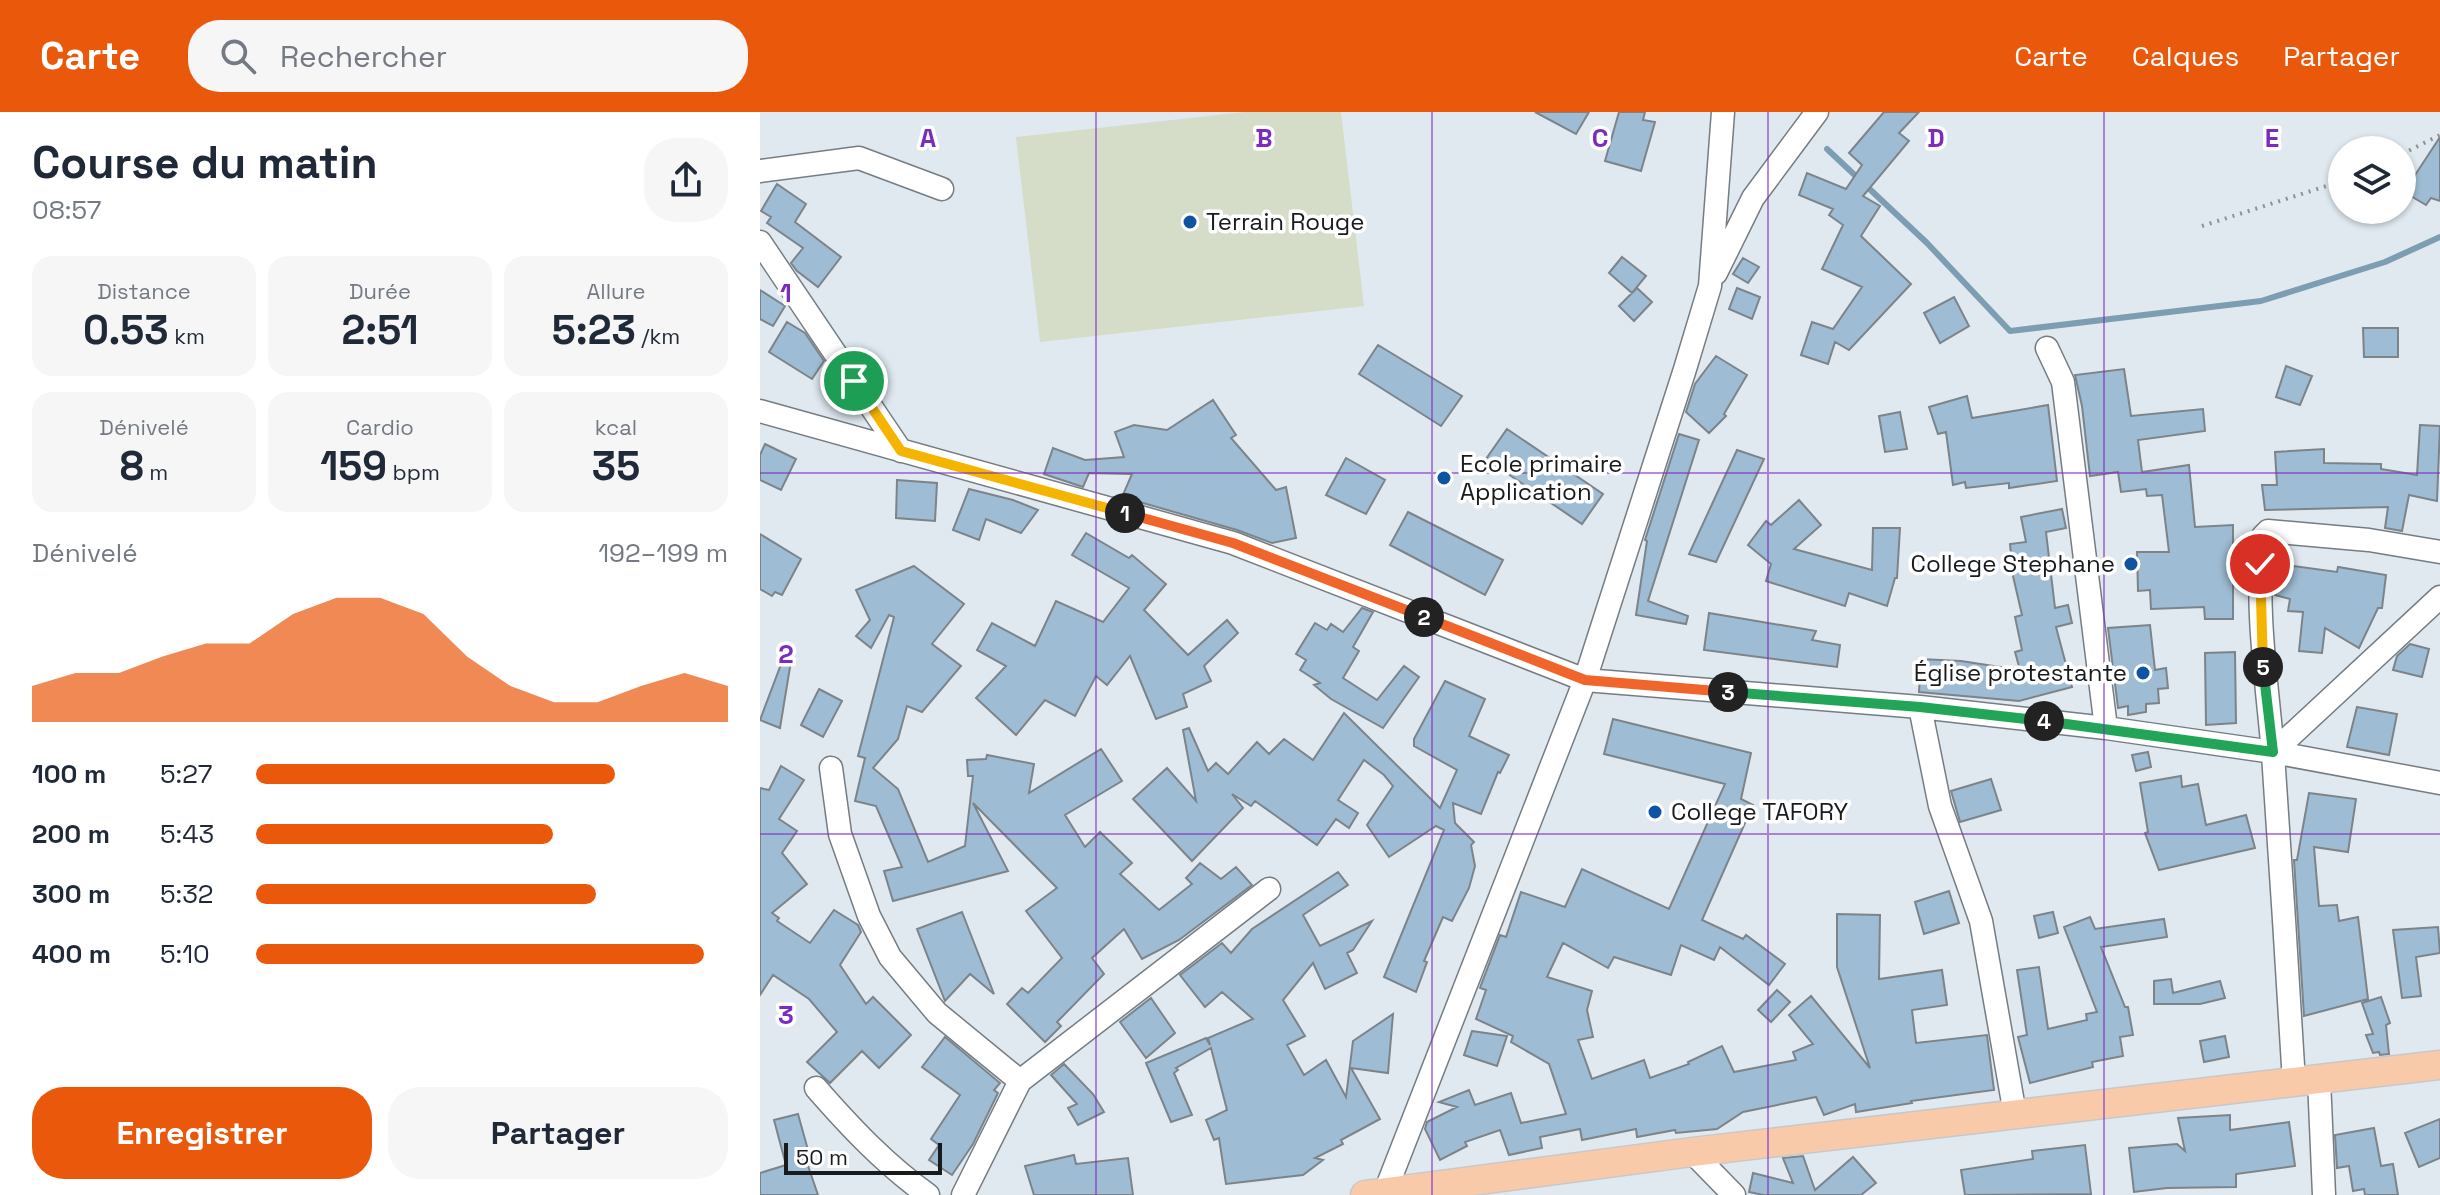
<!DOCTYPE html>
<html lang="fr">
<head>
<meta charset="utf-8">
<style>
  :root { --surface:#fff; --page:#f6f6f7; --text:#1f2937; --muted:#747a83; --accent:#ea580c }
  body { margin:0; font-family:"Space Grotesk",sans-serif; background:var(--page); color:var(--text); height:100vh; display:flex; flex-direction:column; font-size:30px; white-space:nowrap }
  * { box-sizing:border-box; margin:0 }
  p { font-size:26px; color:var(--muted) }
  .icon { flex:none; width:44px; height:44px; fill:none; stroke:currentColor; stroke-width:2; stroke-linecap:round; stroke-linejoin:round }
  .map { position:relative; flex:1; overflow:hidden }
  .drawer { display:flex; flex-direction:column; background:var(--surface); width:760px }
  .drawer>* { flex:none }
  .fabs { position:absolute; left:1568px; top:24px; display:grid; gap:16px }
  .fabs a { display:grid; place-items:center; width:88px; height:88px; border-radius:50%; background:var(--surface); box-shadow:0 2px 6px #0004; font-size:40px }
  .scale { position:absolute; left:24px; bottom:20px; width:158px; box-sizing:border-box; padding-left:8px; border:4px solid #171b1d; border-top:0; font-size:22px; line-height:28px; white-space:nowrap; color:#171b1d; -webkit-text-stroke:6px #fff; paint-order:stroke }
  .pin { position:absolute; display:grid; place-items:center; width:68px; height:68px; color:#fff; margin:-34px; border:4px solid #fff; border-radius:50%; box-shadow:0 2px 8px #0007 }
  .km { position:absolute; width:40px; height:40px; margin:-20px; border-radius:50%; background:#222; color:#fff; font-size:22px; line-height:40px; text-align:center }
  .round { display:grid; place-items:center; flex:none; width:84px; height:84px; border-radius:32px; background:var(--page) }
  .headline { display:flex; align-items:center; justify-content:space-between; height:136px; padding:0 32px }
  h1 { font-size:44px; font-weight:600; line-height:60px }
  .metrics { display:grid; grid-template-columns:repeat(3,1fr); gap:12px; height:136px; padding:8px 32px }
  .metrics div { display:grid; align-content:center; border-radius:20px; background:var(--page); text-align:center }
  .metrics b { font-size:40px; font-weight:600 }
  .metrics small { font-size:22px; font-weight:400 }
  .metrics p { font-size:22px }
  .chart { height:224px; padding:16px 32px }
  .chart p { display:flex; justify-content:space-between }
  .chart svg { width:100%; height:144px; margin-top:8px; fill:var(--accent); opacity:.7 }
  .cta { display:flex; gap:16px; margin-top:auto; padding:16px 32px }
  .cta a { flex:1; height:92px; border-radius:32px; background:var(--accent); color:#fff; font-size:32px; font-weight:600; line-height:92px; text-align:center }
  .cta a+a { background:var(--page); color:var(--text) }
  ul { padding:0 32px; list-style:none; font-size:26px }
  li { display:grid; grid-template-columns:128px 96px 1fr; align-items:center; height:60px }
  li i { height:20px; border-radius:10px; background:var(--accent) }
  header { display:flex; align-items:center; gap:48px; box-sizing:border-box; height:112px; padding:0 40px; background:var(--accent); color:#fff }
  header strong { font-size:38px }
  nav { display:flex; gap:44px; margin-inline-start:auto; font-size:28px }
  .search { width:560px; height:72px; background:var(--page); display:flex; align-items:center; gap:20px; box-sizing:border-box; padding:0 28px; border-radius:32px; color:var(--muted); font-size:30px }
  main { display:flex; flex:1; min-height:0 }
  .map>svg:first-child { display:block }
</style>
</head>
<body>
<header>
<strong>Carte</strong>
<div class="search"><svg class="icon" aria-label="search" viewBox="0 0 24 24"><circle cx="10" cy="10" r="6"/><path d="M15 15l6 6"/></svg>Rechercher</div>
<nav><a>Carte</a><a>Calques</a><a>Partager</a></nav>
</header>
<main>
<section class="drawer">
<div class="headline"><div><h1>Course du matin</h1><p>08:57</p></div><a class="round"><svg class="icon" aria-label="share" viewBox="0 0 24 24"><path d="M12 15V3M7 8l5-5 5 5M5 13v7h14v-7"/></svg></a></div>
<div class="metrics">
<div><p>Distance</p><b>0.53<small> km</small></b></div>
<div><p>Durée</p><b>2:51</b></div>
<div><p>Allure</p><b>5:23<small> /km</small></b></div>
</div>
<div class="metrics">
<div><p>Dénivelé</p><b>8<small> m</small></b></div>
<div><p>Cardio</p><b>159<small> bpm</small></b></div>
<div><p>kcal</p><b>35</b></div>
</div>
<div class="chart"><p><span>Dénivelé</span>192–199 m</p>
<svg viewBox="0 0 160 44" preserveAspectRatio="none"><path d="M0 44V33L10 29L20 29L30 24L40 20L50 20L60 11L70 6L80 6L90 11L100 24L110 33L120 38L130 38L140 33L150 29L160 33V44z"/></svg>
</div>
<ul>
<li><b>100 m</b>5:27<i style="width:76%"></i></li>
<li><b>200 m</b>5:43<i style="width:63%"></i></li>
<li><b>300 m</b>5:32<i style="width:72%"></i></li>
<li><b>400 m</b>5:10<i style="width:95%"></i></li>
</ul>
<div class="cta"><a>Enregistrer</a><a>Partager</a></div>
</section>
<div class="map">
<svg width="1680" height="1083" viewBox="0 0 1680 1083">
  <rect width="100%" height="100%" fill="#e0e9f0"/>
  <path fill="#d5dcc7" d="M 485,0 L 581,0 L 604,194 L 280,230 L 256,25 Z"/>
  <g fill="none" stroke-linecap="round" stroke-linejoin="round">
    <path stroke="#7d9eb2" stroke-width="6" d="M 1067,37 L 1167,131 L 1250,219 L 1501,189 L 1625,150 L 1680,125"/>
  </g>
  <path fill="#9ebcd3" stroke="#7c848a" stroke-width="2" d="M 775,0 L 829,0 L 816,22 Z
    M 859,0 L 885,0 L 883,8 L 895,10 L 881,59 L 845,49 Z
    M 1124,0 L 1159,0 L 1139,21 L 1149,29 L 1103,84 L 1120,94 L 1101,124 L 1151,172 L 1089,238 L 1075,230 L 1068,252 L 1041,243 L 1052,210 L 1073,217 L 1102,175 L 1062,157 L 1083,113 L 1069,103 L 1073,97 L 1039,83 L 1047,61 L 1086,77 L 1102,53 L 1089,41 Z
    M 1680,25 L 1680,89 L 1671,86 L 1666,93 L 1644,80 Z
    M 17,72 L 46,92 L 35,110 L 81,145 L 58,175 L 37,159 L 31,151 L 43,136 L 7,111 L 11,105 L 1,99 Z
    M 862,145 L 886,164 L 872,181 L 849,161 Z
    M 983,146 L 999,155 L 988,171 L 973,162 Z
    M 877,176 L 892,190 L 874,209 L 859,194 Z
    M 977,176 L 1000,185 L 992,207 L 969,197 Z
    M 0,178 L 25,194 L 13,214 L 0,207 Z
    M 1194,185 L 1209,214 L 1180,231 L 1164,201 Z
    M 27,210 L 45,221 L 64,249 L 52,267 L 9,240 Z
    M 1603,216 L 1638,216 L 1638,245 L 1604,245 Z
    M 618,233 L 702,284 L 681,314 L 599,262 Z
    M 956,244 L 987,263 L 964,302 L 966,304 L 949,321 L 926,300 L 935,272 Z
    M 1526,254 L 1552,264 L 1540,293 L 1516,285 Z
    M 1364,257 L 1371,304 L 1443,297 L 1445,319 L 1378,328 L 1382,360 L 1429,353 L 1435,415 L 1473,413 L 1473,507 L 1445,507 L 1444,495 L 1391,497 L 1390,478 L 1378,479 L 1377,440 L 1409,440 L 1402,383 L 1387,384 L 1386,377 L 1361,380 L 1358,360 L 1330,364 L 1322,294 L 1315,263 Z
    M 1207,284 L 1212,306 L 1288,293 L 1297,369 L 1249,376 L 1249,371 L 1206,376 L 1205,370 L 1193,373 L 1186,320 L 1178,322 L 1169,295 Z
    M 453,288 L 476,323 L 471,326 L 516,378 L 526,375 L 536,426 L 512,431 L 477,418 L 362,385 L 372,362 L 329,361 L 323,375 L 284,362 L 293,336 L 325,348 L 364,345 L 355,320 L 374,313 L 407,318 Z
    M 1140,300 L 1147,337 L 1125,340 L 1119,304 Z
    M 1660,313 L 1680,314 L 1677,389 L 1649,383 L 1642,419 L 1625,416 L 1628,395 L 1505,398 L 1502,373 L 1517,373 L 1515,340 L 1564,337 L 1564,351 L 1621,352 L 1621,357 L 1657,363 Z
    M 747,317 L 843,382 L 822,412 L 726,347 Z
    M 919,322 L 939,328 L 888,489 L 928,504 L 926,512 L 876,503 L 887,429 L 885,428 Z
    M 5,332 L 36,347 L 21,378 L 0,368 L 0,343 Z
    M 977,338 L 1004,347 L 956,450 L 929,442 Z
    M 586,346 L 625,368 L 606,402 L 566,383 Z
    M 137,368 L 177,371 L 175,409 L 136,406 Z
    M 209,377 L 253,388 L 278,398 L 261,421 L 226,407 L 219,428 L 193,418 Z
    M 1039,388 L 1061,413 L 1034,437 L 1112,458 L 1113,416 L 1140,416 L 1137,466 L 1135,466 L 1127,494 L 1089,481 L 1085,494 L 1006,469 L 1011,452 L 988,433 L 1006,409 L 1011,413 Z
    M 1302,397 L 1306,416 L 1286,420 L 1295,496 L 1308,493 L 1312,511 L 1296,515 L 1312,575 L 1259,589 L 1159,580 L 1161,547 L 1201,549 L 1260,558 L 1255,540 L 1262,538 L 1255,505 L 1262,503 L 1253,464 L 1250,432 L 1266,430 L 1261,405 Z
    M 648,400 L 743,448 L 725,483 L 630,433 Z
    M 326,421 L 369,446 L 372,443 L 406,472 L 384,498 L 428,543 L 467,508 L 478,521 L 444,554 L 451,569 L 423,582 L 427,595 L 396,607 L 370,544 L 347,573 L 336,564 L 315,604 L 285,588 L 256,623 L 216,586 L 246,554 L 217,538 L 232,511 L 275,534 L 296,489 L 343,510 L 369,476 L 312,443 Z
    M 0,422 L 41,447 L 22,483 L 15,480 L 12,484 L 0,477 Z
    M 1519,452 L 1577,460 L 1578,455 L 1626,463 L 1622,496 L 1618,496 L 1599,536 L 1565,516 L 1562,541 L 1539,539 L 1543,500 L 1528,499 L 1530,487 L 1515,483 Z
    M 154,454 L 204,492 L 172,532 L 201,554 L 162,600 L 147,594 L 138,627 L 113,656 L 138,677 L 168,750 L 205,734 L 213,664 L 208,664 L 207,648 L 226,647 L 227,643 L 274,652 L 269,681 L 341,637 L 362,669 L 305,703 L 325,735 L 340,720 L 372,751 L 360,762 L 399,798 L 432,772 L 426,766 L 440,751 L 461,767 L 476,755 L 492,773 L 419,828 L 382,847 L 364,817 L 332,846 L 344,862 L 297,910 L 301,914 L 285,930 L 247,892 L 262,876 L 268,881 L 302,846 L 266,799 L 297,776 L 213,691 L 248,759 L 133,789 L 124,759 L 142,755 L 116,694 L 95,689 L 105,646 L 98,644 L 134,505 L 129,503 L 111,536 L 96,524 L 110,508 L 96,478 Z
    M 602,496 L 613,500 L 593,535 L 599,539 L 583,566 L 617,588 L 644,554 L 659,565 L 623,616 L 571,587 L 554,573 L 560,571 L 540,558 L 546,548 L 536,542 L 555,511 L 567,518 L 571,512 L 583,520 Z
    M 949,501 L 1056,519 L 1052,528 L 1080,533 L 1077,555 L 944,538 Z
    M 1390,513 L 1395,558 L 1406,556 L 1408,576 L 1398,577 L 1399,591 L 1386,592 L 1386,600 L 1368,603 L 1368,594 L 1358,596 L 1348,516 Z
    M 1650,532 L 1669,537 L 1662,565 L 1633,558 L 1637,544 Z
    M 1475,540 L 1476,611 L 1446,613 L 1445,541 Z
    M 23,547 L 31,549 L 20,616 L 0,608 Z
    M 685,569 L 725,587 L 709,624 L 749,643 L 740,661 L 738,660 L 721,702 L 693,691 L 695,711 L 714,730 L 711,733 L 715,754 L 709,776 L 692,809 L 683,805 L 664,849 L 667,850 L 656,880 L 624,865 L 684,718 L 676,714 L 629,745 L 607,713 L 633,674 L 624,663 L 604,648 L 578,688 L 598,701 L 589,716 L 576,707 L 557,733 L 495,689 L 491,694 L 472,682 L 483,696 L 432,749 L 373,687 L 407,656 L 436,689 L 423,618 L 429,616 L 448,659 L 456,651 L 468,662 L 497,630 L 509,642 L 524,627 L 553,648 L 584,601 L 680,696 L 697,658 L 654,634 L 654,627 Z
    M 59,577 L 82,589 L 63,625 L 41,613 Z
    M 1597,595 L 1637,602 L 1629,643 L 1587,635 Z
    M 853,607 L 991,641 L 981,687 L 993,693 L 942,808 L 983,827 L 986,823 L 1025,852 L 1009,873 L 960,835 L 954,848 L 921,833 L 911,863 L 854,845 L 848,856 L 803,831 L 787,865 L 832,879 L 827,898 L 833,925 L 818,928 L 832,967 L 884,948 L 890,966 L 929,952 L 928,950 L 962,934 L 974,960 L 1036,948 L 1033,940 L 1053,932 L 1029,903 L 1051,884 L 1110,956 L 1077,855 L 1077,802 L 1120,803 L 1119,867 L 1182,858 L 1187,893 L 1152,898 L 1156,931 L 1227,923 L 1234,978 L 1151,989 L 1152,991 L 1096,1000 L 1095,992 L 1064,1003 L 1056,985 L 983,1000 L 957,1017 L 916,1021 L 915,1018 L 877,1025 L 876,1017 L 822,1028 L 820,1017 L 780,1025 L 782,1036 L 749,1043 L 740,1018 L 705,1030 L 707,1034 L 680,1048 L 665,1017 L 667,1010 L 697,995 L 679,990 L 709,978 L 715,993 L 751,981 L 761,1011 L 806,1002 L 789,952 L 751,930 L 753,924 L 716,907 L 726,878 L 720,876 L 740,823 L 746,825 L 761,780 L 805,795 L 822,757 L 909,797 L 965,672 L 844,642 Z
    M 1388,640 L 1391,655 L 1376,659 L 1372,643 Z
    M 21,654 L 44,668 L 19,707 L 37,719 L 22,741 L 47,772 L 12,801 L 19,806 L 17,809 L 50,831 L 74,798 L 98,813 L 101,820 L 80,853 L 106,892 L 113,885 L 151,923 L 119,956 L 102,939 L 70,971 L 47,950 L 77,920 L 49,887 L 13,863 L 0,883 L 0,676 L 9,678 Z
    M 1421,664 L 1422,675 L 1438,672 L 1446,713 L 1486,703 L 1495,736 L 1399,758 L 1385,721 L 1388,720 L 1380,671 Z
    M 1231,667 L 1241,698 L 1200,710 L 1191,679 Z
    M 1549,681 L 1596,687 L 1588,740 L 1554,735 L 1559,794 L 1577,793 L 1579,809 L 1598,805 L 1608,887 L 1544,904 L 1534,748 L 1537,748 Z
    M 578,760 L 588,773 L 543,803 L 560,834 L 612,809 L 593,838 L 587,841 L 597,861 L 565,877 L 553,851 L 523,888 L 545,924 L 527,933 L 544,963 L 566,948 L 586,985 L 593,929 L 633,902 L 628,961 L 591,956 L 620,1007 L 581,1028 L 583,1032 L 555,1046 L 563,1048 L 543,1063 L 466,1072 L 459,1026 L 454,1028 L 446,1008 L 467,998 L 451,936 L 416,956 L 418,958 L 414,961 L 432,1003 L 411,1010 L 386,951 L 446,926 L 450,933 L 448,926 L 493,907 L 462,880 L 445,895 L 420,863 L 462,831 L 471,841 L 492,817 Z
    M 1189,779 L 1199,811 L 1164,822 L 1155,790 Z
    M 202,800 L 234,882 L 210,862 L 185,889 L 157,817 Z
    M 1293,800 L 1298,821 L 1279,826 L 1274,804 Z
    M 1330,805 L 1335,817 L 1404,807 L 1407,825 L 1341,835 L 1365,895 L 1368,895 L 1373,923 L 1360,925 L 1363,944 L 1332,950 L 1333,955 L 1270,971 L 1258,925 L 1267,923 L 1257,858 L 1279,855 L 1288,917 L 1327,908 L 1326,902 L 1337,900 L 1304,815 Z
    M 1678,815 L 1680,841 L 1656,845 L 1661,884 L 1642,886 L 1633,818 Z
    M 1411,867 L 1413,881 L 1460,869 L 1465,886 L 1440,892 L 1394,892 L 1394,869 Z
    M 1017,878 L 1030,890 L 1011,910 L 998,898 Z
    M 1621,885 L 1630,911 L 1626,913 L 1629,942 L 1620,943 L 1619,940 L 1613,941 L 1606,923 L 1613,922 L 1602,891 Z
    M 391,886 L 415,921 L 386,946 L 360,910 Z
    M 712,919 L 747,924 L 737,954 L 704,943 Z
    M 1465,924 L 1469,945 L 1444,950 L 1440,929 Z
    M 185,925 L 240,971 L 234,978 L 238,981 L 213,1032 L 192,1063 L 169,1048 L 179,1033 L 171,1027 L 200,983 L 162,955 Z
    M 304,952 L 333,982 L 344,1000 L 318,1013 L 308,996 L 317,992 L 291,963 Z
    M 38,1002 L 48,1038 L 43,1039 L 58,1083 L 0,1083 L 0,1061 L 26,1053 L 14,1008 Z
    M 1470,1003 L 1470,1018 L 1529,1010 L 1535,1054 L 1476,1062 L 1476,1075 L 1407,1076 L 1374,1080 L 1369,1036 L 1417,1032 L 1425,1039 L 1418,1006 Z
    M 1680,1007 L 1680,1046 L 1659,1055 L 1645,1021 Z
    M 1614,1016 L 1621,1054 L 1633,1052 L 1638,1083 L 1605,1083 L 1604,1077 L 1593,1079 L 1589,1054 L 1577,1056 L 1575,1023 Z
    M 1325,1033 L 1331,1082 L 1205,1083 L 1201,1058 L 1273,1047 L 1272,1039 Z
    M 314,1043 L 316,1052 L 368,1046 L 373,1083 L 274,1083 L 265,1054 Z
    M 1043,1044 L 1055,1078 L 1093,1045 L 1116,1071 L 1101,1083 L 1003,1083 L 989,1080 L 993,1061 L 1033,1071 L 1023,1046 Z"/>
  <g fill="none" stroke-linecap="round" stroke-linejoin="round">
    <defs>
      <path id="minor" d="M 0,59 L 99,46 L 182,77
        M 0,130 L 141,339
        M 956,161 L 993,86 L 1057,0
        M 1287,236 L 1303,270 L 1346,616
        M 0,299 L 473,431 L 825,568 L 1160,595 L 1346,616 L 1513,640 L 1680,671
        M 1160,595 L 1180,694 L 1221,809 L 1255,1002
        M 1513,640 L 1680,485
        M 71,656 L 80,722 L 109,804 L 130,845 L 177,901 L 260,969
        M 1559,967 L 1564,1083
        M 1534,970 C 1527,861 1521,751 1513,642 C 1507,569 1495,498 1503,424 L 1508,419 L 1609,428 L 1680,440
        M 56,976 C 91,1016 125,1052 168,1083
        M 932,1040 L 974,1083
        M 625,1080 L 825,568 L 925,257 L 950,174 L 963,0
        M 203,1083 L 260,969 L 509,777"/>
      <path id="major" d="M 605,1083 L 932,1040 L 1680,953"/>
    </defs>
    <use href="#minor" stroke="#757d83" stroke-width="25"/>
    <use href="#major" stroke="#c7c8c9" stroke-width="31"/>
    <path stroke="#8c9398" stroke-width="4" stroke-dasharray="2 6" stroke-linecap="butt" d="M 1642,42 L 1680,23
      M 1442,114 L 1582,69"/>
    <use href="#minor" stroke="#fff" stroke-width="22"/>
    <use href="#major" stroke="#f9caaa" stroke-width="28"/>
  </g>
  <g fill="none" stroke-linecap="round" stroke-linejoin="round">
    <defs>
      <path id="split-1" d="M 94,269 L 141,339 L 365,401"/>
      <path id="split-2" d="M 365,401 L 473,431 L 664,505"/>
      <path id="split-3" d="M 664,505 L 825,568 L 968,580"/>
      <path id="split-4" d="M 968,580 L 1160,595 L 1284,609"/>
      <path id="split-5" d="M 1284,609 L 1513,640 L 1503,555"/>
      <path id="split-6" d="M 1500,452 L 1503,555"/>
    </defs>
    <use href="#split-1" stroke="#fff" stroke-width="16"/>
    <use href="#split-2" stroke="#fff" stroke-width="16"/>
    <use href="#split-3" stroke="#fff" stroke-width="16"/>
    <use href="#split-4" stroke="#fff" stroke-width="16"/>
    <use href="#split-5" stroke="#fff" stroke-width="16"/>
    <use href="#split-6" stroke="#fff" stroke-width="16"/>
    <use href="#split-1" stroke="#f5b400" stroke-width="10"/>
    <use href="#split-2" stroke="#f0652b" stroke-width="10"/>
    <use href="#split-3" stroke="#f0652b" stroke-width="10"/>
    <use href="#split-4" stroke="#22a559" stroke-width="10"/>
    <use href="#split-5" stroke="#22a559" stroke-width="10"/>
    <use href="#split-6" stroke="#f5b400" stroke-width="10"/>
  </g>
  <path fill="none" stroke="#7b2cbf" stroke-width="2" stroke-opacity="0.55" d="M 336,0 L 336,1083M 672,0 L 672,1083M 1008,0 L 1008,1083M 1344,0 L 1344,1083M 0,361 L 1680,361M 0,722 L 1680,722"/>
  <g fill="#0f53a3" stroke="#fff" stroke-width="3">
    <circle cx="430" cy="110" r="8"/>
    <circle cx="684" cy="366" r="8"/>
    <circle cx="1371" cy="452" r="8"/>
    <circle cx="1383" cy="561" r="8"/>
    <circle cx="895" cy="700" r="8"/>
  </g>
  <g text-anchor="middle" stroke-width="7" stroke-linejoin="round" paint-order="stroke">
    <g font-size="24" fill="#171b1d" stroke="#fff" text-anchor="start">
      <text x="446" y="118">Terrain Rouge</text>
      <text x="700" y="360">Ecole primaire<tspan x="700" dy="28">Application</tspan></text>
      <text x="1355" y="460" text-anchor="end">College Stephane</text>
      <text x="1367" y="569" text-anchor="end">Église protestante</text>
      <text x="911" y="708">College TAFORY</text>
    </g>
  </g>
  <g font-size="26" text-anchor="middle" font-weight="bold" fill="#7b2cbf" stroke="#fff" stroke-width="7" stroke-linejoin="round" paint-order="stroke">
    <text x="168" y="35">A</text>
    <text x="504" y="35">B</text>
    <text x="840" y="35">C</text>
    <text x="1176" y="35">D</text>
    <text x="1512" y="35">E</text>
    <text x="26" y="190">1</text>
    <text x="26" y="551">2</text>
    <text x="26" y="912">3</text>
  </g>
</svg>
<div class="fabs">
<a><svg class="icon" aria-label="layers" viewBox="0 0 24 24"><path d="M12 4l9 5-9 5-9-5zM3 14l9 5 9-5"/></svg></a>
</div>
<div class="scale">50 m</div>
<div class="pin" style="left:94px;top:269px;background:#1e9e55"><svg class="icon" aria-label="arrive" viewBox="0 0 24 24"><path d="M6 21V4h12l-3 4 3 4H6"/></svg></div>
<div class="pin" style="left:1500px;top:452px;background:#d93025"><svg class="icon" aria-label="check" viewBox="0 0 24 24"><path d="M5 12l5 5 9-10"/></svg></div>
<b class="km" style="left:365px;top:401px">1</b>
<b class="km" style="left:664px;top:505px">2</b>
<b class="km" style="left:968px;top:580px">3</b>
<b class="km" style="left:1284px;top:609px">4</b>
<b class="km" style="left:1503px;top:555px">5</b>
</div>
</main>
</body>
</html>
